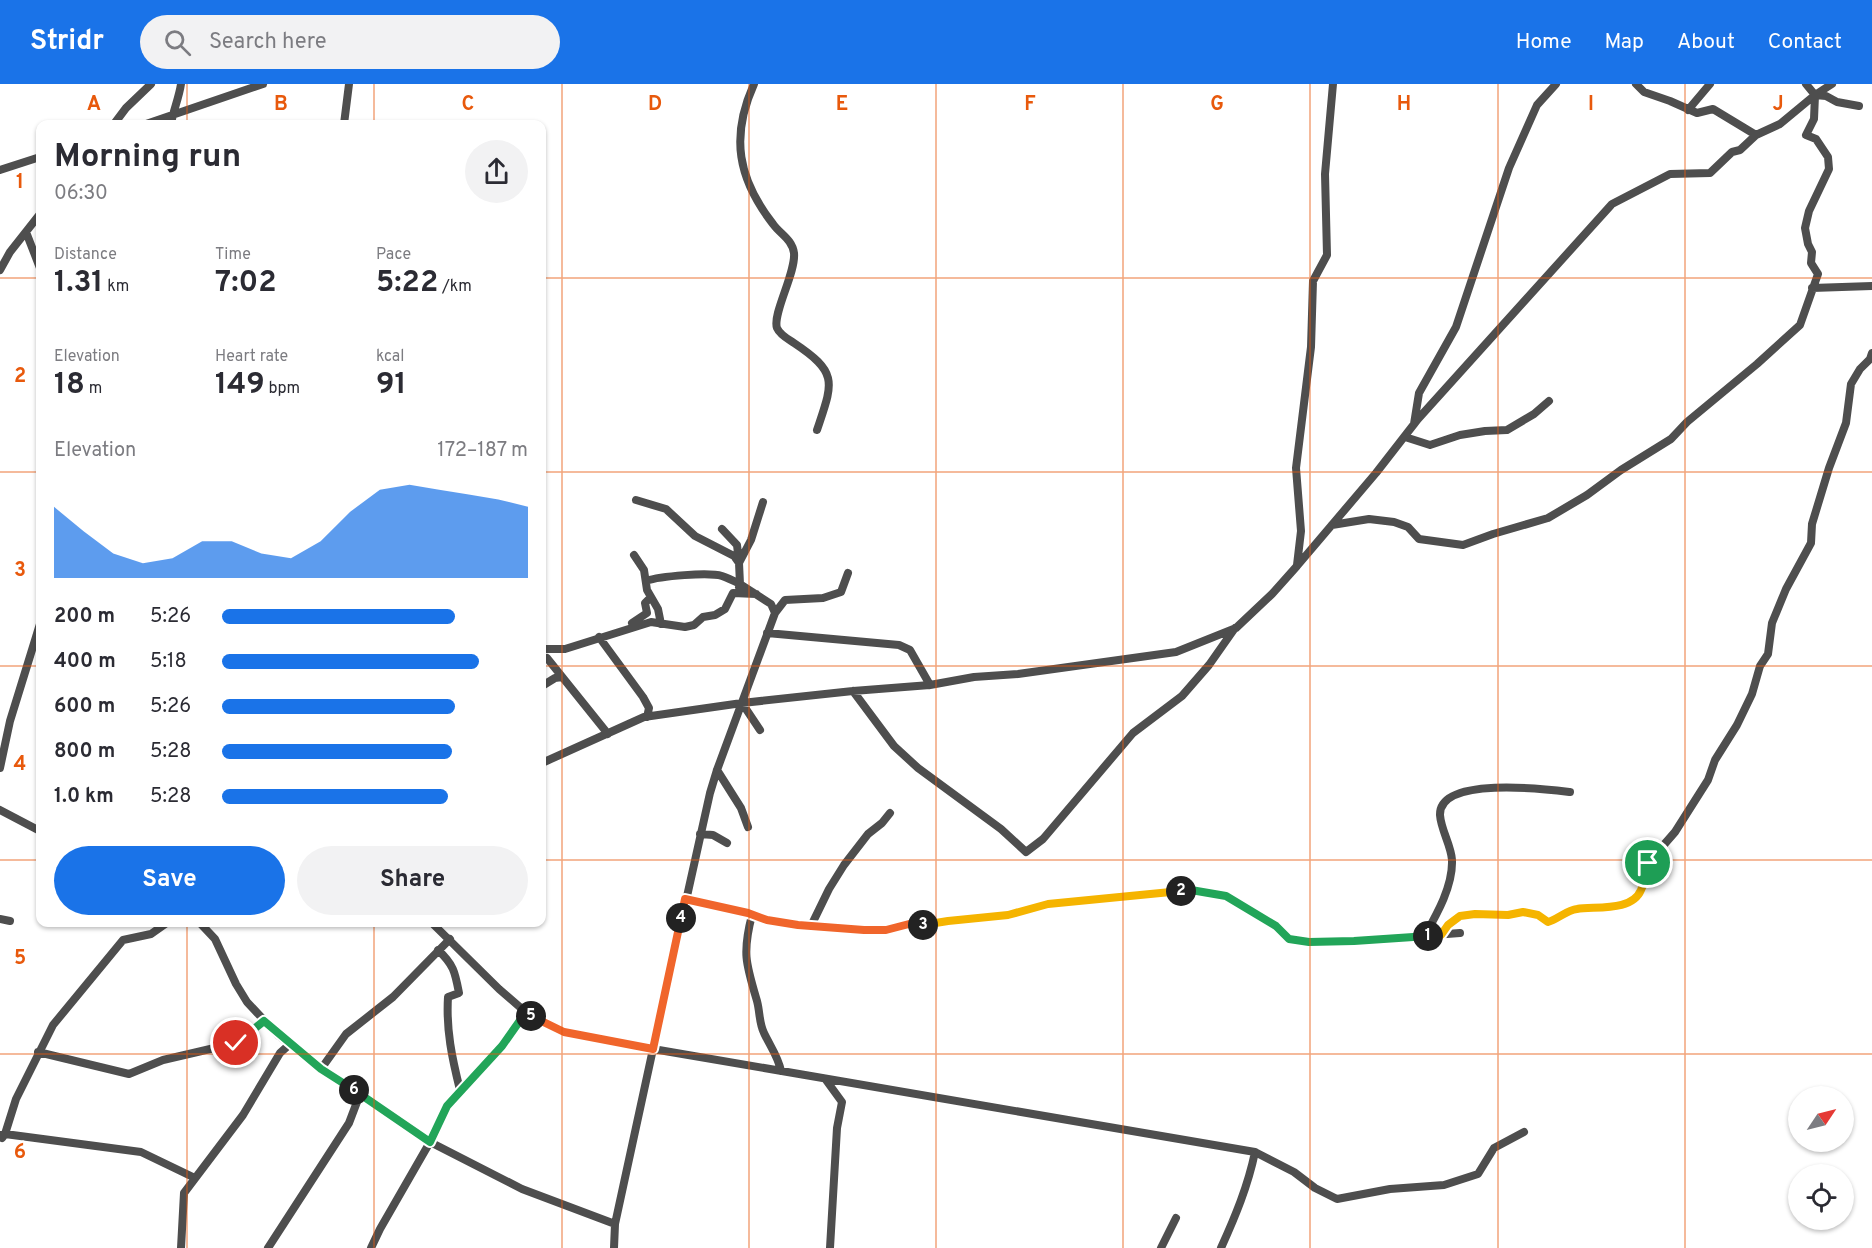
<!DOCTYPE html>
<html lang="en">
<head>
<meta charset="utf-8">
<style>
  :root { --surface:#fff; --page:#f2f2f3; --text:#2b2b33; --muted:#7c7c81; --accent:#1a73e8 }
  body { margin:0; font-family:Overpass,sans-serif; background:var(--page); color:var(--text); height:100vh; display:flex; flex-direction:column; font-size:22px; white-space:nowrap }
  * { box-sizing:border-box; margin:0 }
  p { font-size:20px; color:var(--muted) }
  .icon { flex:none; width:33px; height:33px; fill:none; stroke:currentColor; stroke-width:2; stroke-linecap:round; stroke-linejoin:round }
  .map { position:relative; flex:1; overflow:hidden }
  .panel { position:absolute; left:36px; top:36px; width:510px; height:807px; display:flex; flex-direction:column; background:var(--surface); border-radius:12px; box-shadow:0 2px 4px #0004 }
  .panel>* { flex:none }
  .needle { width:39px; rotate:55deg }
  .fabs { position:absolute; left:1788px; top:1002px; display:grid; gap:12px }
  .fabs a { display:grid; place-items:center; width:66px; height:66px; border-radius:50%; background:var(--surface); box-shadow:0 2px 4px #0004; font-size:30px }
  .pin { position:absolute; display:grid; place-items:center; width:51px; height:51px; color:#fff; margin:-26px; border:3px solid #fff; border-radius:50%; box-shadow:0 2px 6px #0007 }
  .km { position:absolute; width:30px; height:30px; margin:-15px; border-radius:50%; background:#222; color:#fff; font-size:16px; line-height:30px; text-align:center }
  .round { display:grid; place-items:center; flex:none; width:63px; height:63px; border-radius:32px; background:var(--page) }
  .overview { display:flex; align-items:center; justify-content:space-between; height:102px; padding:0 18px }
  h1 { font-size:33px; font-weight:700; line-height:45px }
  .metrics { display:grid; grid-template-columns:repeat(3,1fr); gap:9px; height:102px; padding:6px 18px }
  .metrics div { display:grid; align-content:center }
  .metrics b { font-size:30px; font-weight:700 }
  .metrics small { font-size:16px; font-weight:400 }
  .metrics p { font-size:16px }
  .chart { height:168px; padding:12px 18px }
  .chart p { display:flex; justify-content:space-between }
  .chart svg { width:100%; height:108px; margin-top:6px; fill:var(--accent); opacity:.7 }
  .cta { display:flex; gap:12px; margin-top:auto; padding:12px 18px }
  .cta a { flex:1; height:69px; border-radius:36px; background:var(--accent); color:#fff; font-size:24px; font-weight:700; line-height:69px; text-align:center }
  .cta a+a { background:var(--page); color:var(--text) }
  ul { padding:0 18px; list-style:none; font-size:20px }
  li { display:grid; grid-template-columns:96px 72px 1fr; align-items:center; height:45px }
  li i { height:15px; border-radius:8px; background:var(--accent) }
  header { display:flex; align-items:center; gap:36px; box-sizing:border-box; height:84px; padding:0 30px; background:var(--accent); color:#fff }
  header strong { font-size:28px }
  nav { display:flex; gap:33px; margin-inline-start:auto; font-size:21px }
  .search { width:420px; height:54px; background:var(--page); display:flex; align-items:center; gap:15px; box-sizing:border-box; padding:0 21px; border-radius:33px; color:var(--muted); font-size:22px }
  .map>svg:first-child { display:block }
</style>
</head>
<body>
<header>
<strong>Stridr</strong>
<div class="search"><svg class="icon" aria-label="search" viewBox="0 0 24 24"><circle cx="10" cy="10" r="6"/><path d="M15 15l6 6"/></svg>Search here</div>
<nav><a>Home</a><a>Map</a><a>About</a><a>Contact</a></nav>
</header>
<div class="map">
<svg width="1872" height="1164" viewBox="0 0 1872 1164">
  <rect width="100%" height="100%" fill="#fff"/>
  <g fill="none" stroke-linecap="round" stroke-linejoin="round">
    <path stroke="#4e4e4e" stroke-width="8" d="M 754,0 C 730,53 738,95 773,140 C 780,150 792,155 794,169 C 796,189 772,230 777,244 C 780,251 788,255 794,259 C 839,289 833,298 817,346
      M 1636,0 L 1644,8 L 1670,17 L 1697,29 L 1713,25 L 1756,51
      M 1806,0 L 1815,11 L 1826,12 L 1837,18 L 1859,22
      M 1688,26 L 1710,0
      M 114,40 L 126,24 L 151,0
      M 146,40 L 263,0
      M 171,40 C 173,27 179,14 181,0
      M 344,40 L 349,0
      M 0,86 L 40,73
      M 26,148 L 40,184
      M 0,186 L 10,168 L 40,130
      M 1812,204 L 1872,202
      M 1414,340 L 1419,309 L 1456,243 L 1509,84 L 1537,21 L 1556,0
      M 1405,353 L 1430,361 L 1460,351 L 1485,347 L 1507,346 L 1534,330 L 1549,317
      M 636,416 L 666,425 L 695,452 L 734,472 L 739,479 L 740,500 L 771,520 L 775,529
      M 1332,441 L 1369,435 L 1394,438 L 1408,443 L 1419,455 L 1463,461 L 1493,450 L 1548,434 L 1587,411 L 1621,386 L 1671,355 L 1687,338 L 1757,280 L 1800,241 L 1818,190 L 1811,179 L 1812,168 L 1808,160 L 1805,144 L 1809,127 L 1829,85 L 1828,73 L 1816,55 L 1806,51 L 1814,35 L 1815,11
      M 722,445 L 737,461 L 739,478
      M 634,471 L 644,486 L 647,506 L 658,525 L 661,540
      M 739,479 L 751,456 L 763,418
      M 1297,481 L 1301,447 L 1296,384 L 1311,263 L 1313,197 L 1327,171 L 1325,90 L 1333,0
      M 646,497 C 660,492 709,488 722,492 C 728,494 734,497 740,500 L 739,503
      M 632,539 L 647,529 L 645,519 L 650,514
      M 767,549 L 899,561 L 910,566 L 930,601
      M 599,553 L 643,613 L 649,624 L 647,633
      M 542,563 L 544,565 L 565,565 L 651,538 L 685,543 L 694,541 L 703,533 L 715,531 L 725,525 L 733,509 L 756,510
      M 547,574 L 608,650
      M 542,602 L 555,594 L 562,593
      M 853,607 L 894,662 L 918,684 L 1001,745 L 1026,768 L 1043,755 L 1133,649 L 1182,612 L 1209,581 L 1235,544
      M 742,619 L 760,646
      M 542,679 L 644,633 L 742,619 L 853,607 L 930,601 L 974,593 L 1018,590 L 1176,568 L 1236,544 L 1272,510 L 1297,482 L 1376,389 L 1418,335 L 1612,120 L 1670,90 L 1710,89 L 1732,68 L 1740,66 L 1756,51 L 1780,40 L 1815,11 L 1832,0
      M 0,684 L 10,637 L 40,540
      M 717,686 L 741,724 L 748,743
      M 0,726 L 40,747
      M 700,750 L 713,751 L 727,759
      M 685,815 L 748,829 L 767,836 L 798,841 L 886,846 L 909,840 L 923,841 L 948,836 L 1008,831 L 1048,820 L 1191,806 L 1226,812 L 1276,842 L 1289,855 L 1309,858 L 1354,857 L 1460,849
      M 752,831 C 742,869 746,880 757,917 C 760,928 759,939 764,949 C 770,962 778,972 781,987
      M 0,835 L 10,837
      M 199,838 L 215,855 L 236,900 L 247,918 L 278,951 L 321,985 L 430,1058 L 522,1105 L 615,1140
      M 431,838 L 499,905 L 529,931 L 564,948 L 653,965 L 710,709 L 717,686 L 775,529 L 785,516 L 823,514 L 841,508 L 848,489
      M 811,842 L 829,805 L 844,781 L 868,750 L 882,739 L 890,729
      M 1441,851 L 1448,841 L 1460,832 L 1475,830 L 1508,831 L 1523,828 L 1538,831 L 1548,838 L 1559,834 L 1575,825 L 1607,824 L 1632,817 L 1641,808 L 1648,779 L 1675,748 L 1708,696 L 1715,676 L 1737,641 L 1752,610 L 1760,582 L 1768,570 L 1772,539 L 1786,505 L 1811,459 L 1812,440 L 1829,384 L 1846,339 L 1851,300 L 1860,285 L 1870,275 L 1872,269
      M 1424,853 C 1437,830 1453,802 1452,776 C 1451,761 1441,746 1440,731 C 1439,692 1545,705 1570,708
      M 438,866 C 454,881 455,888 459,909 L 448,913 C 446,946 452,974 460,1006
      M 38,968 L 129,990 L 163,976 L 236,959 L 264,937
      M 321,985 L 346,950 L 393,913 L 450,855
      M 826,996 L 842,1018 L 837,1044 L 830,1164
      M 0,1051 L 5,1050 L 16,1015 L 53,941 L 123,856 L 151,850 L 168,838
      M 2,1054 L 5,1050 L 141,1068 L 195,1094
      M 181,1164 L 184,1109 L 243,1031 L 280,969 L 290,960
      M 268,1164 L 349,1039 L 360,1010
      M 371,1164 L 380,1145 L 430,1058 L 447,1022 L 502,962 L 526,929
      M 614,1164 L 615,1140 L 653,965 L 1255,1068 L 1294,1088 L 1315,1104 L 1337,1115 L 1390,1105 L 1444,1101 L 1478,1090 L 1494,1064 L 1524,1048
      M 1161,1164 L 1176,1134
      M 1221,1164 C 1235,1133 1248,1102 1255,1068"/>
  </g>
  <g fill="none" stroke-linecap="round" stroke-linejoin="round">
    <defs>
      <path id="split-1" d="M 1428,852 L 1441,851 L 1448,841 L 1460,832 L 1475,830 L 1508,831 L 1523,828 L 1538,831 L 1548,838 C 1558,835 1567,826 1577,825 C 1595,822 1632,828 1641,806 C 1645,798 1646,788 1648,779"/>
      <path id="split-2" d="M 1181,807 L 1191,806 L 1226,812 L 1276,842 L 1289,855 L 1309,858 L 1354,857 L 1428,852"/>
      <path id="split-3" d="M 923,841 L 948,837 L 1008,831 L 1048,820 L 1181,807"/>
      <path id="split-4" d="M 681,834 L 685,815 L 748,829 L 767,836 L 798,841 L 864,846 L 886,846 L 909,840 L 923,841"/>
      <path id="split-5" d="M 531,932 L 564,948 L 653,965 L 681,834"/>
      <path id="split-6" d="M 354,1006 L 430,1058 L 447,1022 L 502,962 L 526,928 L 531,932"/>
      <path id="split-7" d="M 236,959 L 264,937 L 321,985 L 354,1006"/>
    </defs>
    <use href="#split-1" stroke="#fff" stroke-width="12"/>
    <use href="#split-2" stroke="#fff" stroke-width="12"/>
    <use href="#split-3" stroke="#fff" stroke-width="12"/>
    <use href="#split-4" stroke="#fff" stroke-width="12"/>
    <use href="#split-5" stroke="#fff" stroke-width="12"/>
    <use href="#split-6" stroke="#fff" stroke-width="12"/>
    <use href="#split-7" stroke="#fff" stroke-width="12"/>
    <use href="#split-1" stroke="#f5b400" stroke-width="8"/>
    <use href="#split-2" stroke="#22a559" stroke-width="8"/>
    <use href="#split-3" stroke="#f5b400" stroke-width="8"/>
    <use href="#split-4" stroke="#f0652b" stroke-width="8"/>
    <use href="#split-5" stroke="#f0652b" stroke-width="8"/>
    <use href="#split-6" stroke="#22a559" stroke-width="8"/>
    <use href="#split-7" stroke="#22a559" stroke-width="8"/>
  </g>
  <path fill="none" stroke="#e8590c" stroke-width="1.5" stroke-opacity="0.55" d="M 187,0 L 187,40M 374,0 L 374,40M 562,0 L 562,1164M 749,0 L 749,1164M 936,0 L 936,1164M 1123,0 L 1123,1164M 1310,0 L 1310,1164M 1498,0 L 1498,1164M 1685,0 L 1685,1164M 0,194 L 40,194M 542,194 L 1872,194M 0,388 L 40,388M 542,388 L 1872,388M 0,582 L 40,582M 542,582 L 1872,582M 0,776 L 40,776M 542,776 L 1872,776M 187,838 L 187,1164M 374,838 L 374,1164M 0,970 L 1872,970"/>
  <g font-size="20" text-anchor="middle" font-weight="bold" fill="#e8590c" stroke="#fff" stroke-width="4.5" stroke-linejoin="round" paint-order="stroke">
    <text x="94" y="26">A</text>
    <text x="281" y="26">B</text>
    <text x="468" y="26">C</text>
    <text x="655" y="26">D</text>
    <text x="842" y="26">E</text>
    <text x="1030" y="26">F</text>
    <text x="1217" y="26">G</text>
    <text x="1404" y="26">H</text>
    <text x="1591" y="26">I</text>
    <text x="1778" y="26">J</text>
    <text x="20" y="104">1</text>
    <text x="20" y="298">2</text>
    <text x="20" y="492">3</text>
    <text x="20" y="686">4</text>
    <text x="20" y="880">5</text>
    <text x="20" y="1074">6</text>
  </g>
</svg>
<div class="fabs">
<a><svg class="needle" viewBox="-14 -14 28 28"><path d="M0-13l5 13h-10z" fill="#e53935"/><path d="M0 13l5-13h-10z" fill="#7c7c81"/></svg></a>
<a><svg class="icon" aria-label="locate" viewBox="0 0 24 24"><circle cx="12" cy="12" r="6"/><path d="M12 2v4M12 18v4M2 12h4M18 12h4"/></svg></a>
</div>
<div class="pin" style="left:1648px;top:779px;background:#1e9e55"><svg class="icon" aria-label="arrive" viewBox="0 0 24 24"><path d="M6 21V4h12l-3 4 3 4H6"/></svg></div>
<div class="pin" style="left:236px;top:959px;background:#d93025"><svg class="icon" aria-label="check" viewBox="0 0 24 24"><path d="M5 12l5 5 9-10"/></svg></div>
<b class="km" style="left:1428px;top:852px">1</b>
<b class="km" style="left:1181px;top:807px">2</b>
<b class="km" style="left:923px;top:841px">3</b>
<b class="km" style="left:681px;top:834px">4</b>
<b class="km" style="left:531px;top:932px">5</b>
<b class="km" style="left:354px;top:1006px">6</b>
<section class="panel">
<div class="overview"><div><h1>Morning run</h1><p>06:30</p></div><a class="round"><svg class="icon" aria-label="share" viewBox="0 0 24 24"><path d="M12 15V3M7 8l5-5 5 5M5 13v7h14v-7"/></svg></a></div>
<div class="metrics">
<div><p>Distance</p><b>1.31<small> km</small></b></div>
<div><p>Time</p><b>7:02</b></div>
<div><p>Pace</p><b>5:22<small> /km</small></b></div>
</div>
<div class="metrics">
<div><p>Elevation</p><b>18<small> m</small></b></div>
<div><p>Heart rate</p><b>149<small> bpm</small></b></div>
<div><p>kcal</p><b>91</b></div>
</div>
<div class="chart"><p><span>Elevation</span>172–187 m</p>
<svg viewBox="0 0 160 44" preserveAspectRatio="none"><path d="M0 44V15L10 25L20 34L30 38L40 36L50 29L60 29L70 34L80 36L90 29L100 17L110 8L120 6L130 8L140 10L150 12L160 15V44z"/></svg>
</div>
<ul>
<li><b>200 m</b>5:26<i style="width:76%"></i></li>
<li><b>400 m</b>5:18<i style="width:84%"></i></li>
<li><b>600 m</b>5:26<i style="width:76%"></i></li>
<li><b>800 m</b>5:28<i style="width:75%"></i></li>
<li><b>1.0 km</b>5:28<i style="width:74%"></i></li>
</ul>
<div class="cta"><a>Save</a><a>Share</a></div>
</section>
</div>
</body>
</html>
